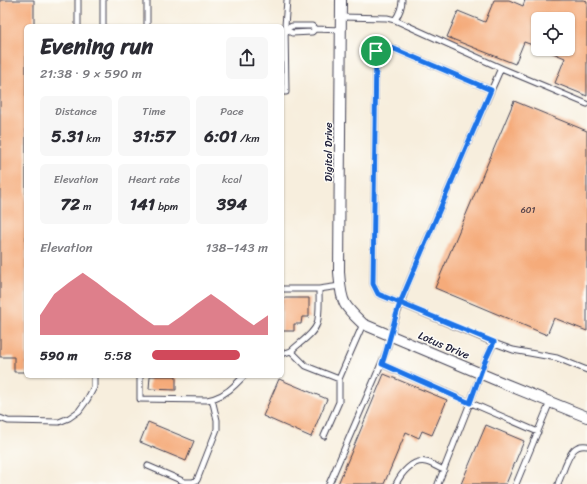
<!DOCTYPE html>
<html lang="en">
<head>
<meta charset="utf-8">
<style>
  :root { --surface:#fff; --page:#f7f7f7; --text:#2b2b33; --muted:#7c7c81; --accent:#d1495b }
  body { margin:0; font-family:Sriracha,sans-serif; background:var(--page); color:var(--text); height:100vh; display:flex; flex-direction:column; font-size:15px; white-space:nowrap }
  * { box-sizing:border-box; margin:0 }
  p { font-size:13px; color:var(--muted) }
  .icon { flex:none; width:22px; height:22px; fill:none; stroke:currentColor; stroke-width:2; stroke-linecap:round; stroke-linejoin:round }
  .map { position:relative; flex:1; overflow:hidden }
  .sheet { position:absolute; left:24px; top:24px; width:260px; height:354px; display:flex; flex-direction:column; background:var(--surface); border-radius:6px; box-shadow:0 1px 3px #0004 }
  .sheet>* { flex:none }
  .fabs { position:absolute; left:531px; top:12px; display:grid; gap:8px }
  .fabs a { display:grid; place-items:center; width:44px; height:44px; border-radius:6px; background:var(--surface); box-shadow:0 1px 3px #0004; font-size:20px }
  .pin { position:absolute; display:grid; place-items:center; width:34px; height:34px; color:#fff; margin:-17px; border:2px solid #fff; border-radius:50%; box-shadow:0 1px 4px #0007 }
  .round { display:grid; place-items:center; flex:none; width:42px; height:42px; border-radius:6px; background:var(--page) }
  .overview { display:flex; align-items:center; justify-content:space-between; height:68px; padding:0 16px }
  h1 { font-size:22px; font-weight:800; line-height:30px }
  .stats { display:grid; grid-template-columns:repeat(3,1fr); gap:6px; height:68px; padding:4px 16px }
  .stats div { display:grid; align-content:center; border-radius:6px; background:var(--page); text-align:center }
  .stats b { font-size:17px; font-weight:800 }
  .stats small { font-size:11px; font-weight:400 }
  .stats p { font-size:11px }
  .chart { height:112px; padding:8px 16px }
  .chart p { display:flex; justify-content:space-between }
  .chart svg { width:100%; height:72px; margin-top:4px; fill:var(--accent); opacity:.7 }
  ul { padding:0 16px; list-style:none; font-size:13px }
  li { display:grid; grid-template-columns:64px 48px 1fr; align-items:center; height:30px }
  li i { height:10px; border-radius:5px; background:var(--accent) }
  .map>svg:first-child { display:block }
</style>
</head>
<body>
<div class="map">
<svg width="587" height="484" viewBox="0 0 587 484">
  <rect width="100%" height="100%" fill="#fdfcf7"/>
  <filter id="ink" filterUnits="userSpaceOnUse"><feTurbulence type="fractalNoise" baseFrequency=".025" numOctaves="2"/><feDisplacementMap in="SourceGraphic" scale="8" xChannelSelector="R" yChannelSelector="G"/><feConvolveMatrix kernelMatrix="1 2 1 2 8 2 1 2 1" color-interpolation-filters="sRGB"/></filter>
  <filter id="wash" filterUnits="userSpaceOnUse"><feTurbulence type="fractalNoise" baseFrequency=".012" numOctaves="4" result="noise"/><feDisplacementMap in="SourceGraphic" scale="16" xChannelSelector="R" yChannelSelector="G"/><feGaussianBlur stdDeviation="0.9" result="paint"/><feColorMatrix in="noise" values="0 0 0 0 0 0 0 0 0 0 0 0 0 0 0 0 0 1.4 0 .05"/><feComposite in="paint" operator="in"/></filter>
  <g filter="url(#wash)">
    <rect width="100%" height="100%" fill="#f7eedd"/>
    <g id="blocks">
      <path fill="#f5ab7a" d="M 0,0 L 34,0 L 34,26 L 26,26 L 26,372 L 14,372 L 14,357 L 0,357 Z
        M 494,0 L 509,0 L 523,6 L 525,0 L 584,0 L 587,1 L 587,96 L 555,83 L 565,58 L 543,49 L 568,49 L 568,19 L 538,19 L 538,47 L 524,42 L 515,64 L 447,37 L 458,11 L 485,22 Z
        M 514,101 L 587,131 L 587,331 L 554,318 L 547,335 L 435,288 Z
        M 282,298 L 309,298 L 309,317 L 302,317 L 301,324 L 294,324 L 294,331 L 282,331 Z
        M 384,374 L 447,400 L 432,435 L 422,431 L 419,438 L 406,432 L 384,484 L 338,484 Z
        M 150,376 L 176,376 L 176,390 L 149,389 Z
        M 279,379 L 327,399 L 311,437 L 263,416 Z
        M 148,422 L 194,441 L 186,461 L 140,442 Z
        M 486,425 L 524,441 L 506,484 L 461,484 Z"/>
    </g>
  </g>
  <g filter="url(#ink)">
    <use href="#blocks" fill-opacity="0" stroke="#424153" stroke-width="1"/>
    <g fill="none" stroke-linecap="round" stroke-linejoin="round">
      <defs>
        <path id="service" d="M 78,0 L 78,26
          M 103,0 L 103,26
          M 341,17 L 387,18 L 395,20 L 501,68 L 468,143 L 407,286 L 394,323 L 387,349 L 381,364
          M 395,20 C 399,14 402,8 402,0
          M 147,26 L 147,0
          M 292,26 L 312,26 L 315,29 L 312,32 L 292,33 L 285,29 Z
          M 315,29 L 341,30
          M 501,68 L 587,104
          M 491,90 L 385,45 L 379,47 L 376,51 L 373,284 L 378,294 L 494,343 L 513,350 L 557,358 L 587,370
          M 282,92 L 286,92 L 285,26 L 287,0
          M 282,289 L 319,289
          M 282,354 L 291,351
          M 140,376 L 140,399 L 207,400 C 218,398 227,393 235,385 C 238,382 241,379 244,376
          M 339,379 L 306,366 L 291,351 C 299,343 313,335 317,324 C 320,313 319,300 319,289 L 340,286
          M 0,418 L 8,421 L 59,422 L 69,418 L 79,411 L 87,400 L 94,387 L 94,376
          M 324,436 L 339,402 L 339,379 L 363,324
          M 148,466 L 185,482 L 193,482 L 197,480 L 217,429 L 217,420 L 212,399
          M 329,484 L 381,364 L 538,432
          M 396,484 C 401,474 412,459 426,462 C 432,463 438,468 444,470
          M 438,484 L 470,403 L 485,361 L 494,343
          M 516,484 L 550,402
          M 558,484 C 560,478 563,472 565,466 C 570,455 573,444 587,446"/>
        <path id="minor" d="M 341,0 L 339,272 C 340,282 340,295 345,304 C 350,312 357,318 363,324 L 503,383 L 587,417"/>
      </defs>
      <use href="#service" stroke="#424153" stroke-width="7"/>
      <use href="#minor" stroke="#424153" stroke-width="12"/>
      <use href="#service" stroke="#fff" stroke-width="5"/>
      <use href="#minor" stroke="#fff" stroke-width="10"/>
    </g>
  </g>
  <g fill="none" stroke-linecap="round" stroke-linejoin="round" filter="url(#ink)">
    <defs>
      <path id="route" d="M 376,51 L 373,284 L 378,294 L 400,303 C 393,323 389,344 382,364 L 470,403 L 485,361 L 494,342 L 400,303 L 468,143 L 491,90 L 385,45 L 379,47 L 376,51"/>
    </defs>
    <use href="#route" stroke="#fff" stroke-width="8"/>
    <use href="#route" stroke="#1a73e8" stroke-width="5"/>
  </g>
  <g text-anchor="middle" stroke-width="3" stroke-linejoin="round" paint-order="stroke">
    <g font-size="9" fill="#57444b">
      <text x="528" y="213">601</text>
    </g>
    <g font-size="11" fill="#22223b" stroke="#fdfcf7">
      <text transform="translate(328 152) rotate(-90)" y="4">Digital Drive</text>
      <text transform="translate(444 345) rotate(23)" y="4">Lotus Drive</text>
    </g>
  </g>
</svg>
<div class="fabs">
<a><svg class="icon" aria-label="locate" viewBox="0 0 24 24"><circle cx="12" cy="12" r="6"/><path d="M12 2v4M12 18v4M2 12h4M18 12h4"/></svg></a>
</div>
<div class="pin" style="left:376px;top:51px;background:#1e9e55"><svg class="icon" aria-label="arrive" viewBox="0 0 24 24"><path d="M6 21V4h12l-3 4 3 4H6"/></svg></div>
<section class="sheet">
<div class="overview"><div><h1>Evening run</h1><p>21:38 · 9 × 590 m</p></div><a class="round"><svg class="icon" aria-label="share" viewBox="0 0 24 24"><path d="M12 15V3M7 8l5-5 5 5M5 13v7h14v-7"/></svg></a></div>
<div class="stats">
<div><p>Distance</p><b>5.31<small> km</small></b></div>
<div><p>Time</p><b>31:57</b></div>
<div><p>Pace</p><b>6:01<small> /km</small></b></div>
</div>
<div class="stats">
<div><p>Elevation</p><b>72<small> m</small></b></div>
<div><p>Heart rate</p><b>141<small> bpm</small></b></div>
<div><p>kcal</p><b>394</b></div>
</div>
<div class="chart"><p><span>Elevation</span>138–143 m</p>
<svg viewBox="0 0 160 44" preserveAspectRatio="none"><path d="M0 44V32L10 19L20 12L30 6L40 12L50 19L60 25L70 32L80 38L90 38L100 32L110 25L120 19L130 25L140 32L150 38L160 32V44z"/></svg>
</div>
<ul>
<li><b>590 m</b>5:58<i style="width:76%"></i></li>
</ul>
</section>
</div>
</body>
</html>
